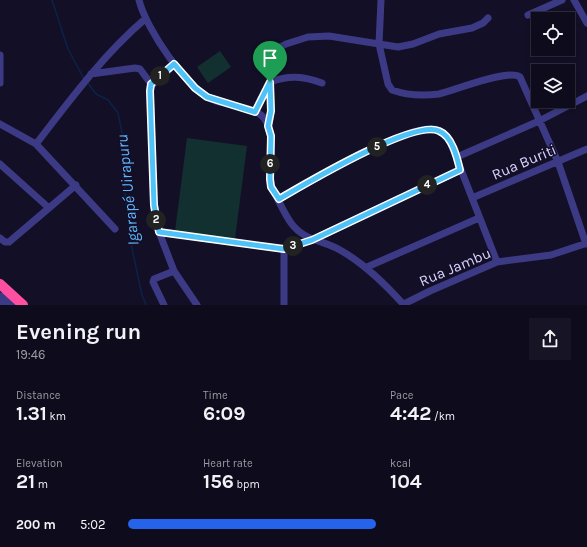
<!DOCTYPE html>
<html lang="en">
<head>
<meta charset="utf-8">
<style>
  :root { --surface:#0e0b1c; --page:#171425; --text:#f1f3f6; --muted:#9b9ba3; --line:#2e2b3b; --accent:#2563eb }
  body { margin:0; font-family:Karla,sans-serif; background:var(--page); color:var(--text); height:100vh; display:flex; flex-direction:column; font-size:15px; white-space:nowrap }
  * { box-sizing:border-box; margin:0 }
  p { font-size:13px; color:var(--muted) }
  .icon { flex:none; width:22px; height:22px; fill:none; stroke:currentColor; stroke-width:2; stroke-linecap:round; stroke-linejoin:round }
  .map { position:relative; height:305px; overflow:hidden }
  .drawer { display:flex; flex-direction:column; background:var(--surface); flex:1 }
  .drawer>* { flex:none }
  .buttons { position:absolute; left:531px; top:12px; display:grid; gap:8px }
  .buttons a { display:grid; place-items:center; width:44px; height:44px; border-radius:0px; background:var(--surface); box-shadow:0 2px 6px #0003,0 0 0 1px var(--line); font-size:20px }
  .pin { position:absolute; display:grid; place-items:center; width:34px; height:34px; color:#fff; margin:-41px -17px; border-radius:50% 50% 50% 0; rotate:-45deg; box-shadow:0 0 4px #0007 }
  .pin .icon { rotate:45deg }
  .km { position:absolute; width:20px; height:20px; margin:-10px; border-radius:50%; background:#222; color:#fff; font-size:11px; line-height:20px; text-align:center }
  .round { display:grid; place-items:center; flex:none; width:42px; height:42px; border-radius:0px; background:var(--page) }
  .overview { display:flex; align-items:center; justify-content:space-between; height:68px; padding:0 16px }
  h1 { font-size:22px; font-weight:700; line-height:30px }
  .stats { display:grid; grid-template-columns:repeat(3,1fr); gap:6px; height:68px; padding:4px 16px }
  .stats div { display:grid; align-content:center }
  .stats b { font-size:20px; font-weight:700 }
  .stats small { font-size:11px; font-weight:400 }
  .stats p { font-size:11px }
  ul { padding:0 16px; list-style:none; font-size:13px }
  li { display:grid; grid-template-columns:64px 48px 1fr; align-items:center; height:30px }
  li i { height:10px; border-radius:5px; background:var(--accent) }
  .map>svg:first-child { display:block }
</style>
</head>
<body>
<div class="map">
<svg width="587" height="305" viewBox="0 0 587 305">
  <rect width="100%" height="100%" fill="#130f26"/>
  <path fill="#12302f" d="M 220,51 L 231,67 L 208,83 L 197,67 Z
    M 187,138 L 247,146 L 235,239 L 175,231 Z"/>
  <g fill="none" stroke-linecap="round" stroke-linejoin="round">
    <path stroke="#0c2248" stroke-width="1.5" d="M 52,0 L 68,49 L 84,79
      M 87,82 L 96,94 L 108,100 L 118,113 L 126,152 L 125,193 L 131,244 L 142,295 L 146,305"/>
    <path stroke="#3d3a85" stroke-width="7" d="M 139,0 C 146,29 187,90 216,101 C 230,106 254,106 264,118 C 277,135 268,160 270,180 C 271,188 286,216 291,223 C 304,241 323,240 340,250 C 365,264 385,284 404,305
      M 381,0 L 379,44 L 388,84 L 392,90 C 406,95 424,96 439,94 C 453,91 509,68 520,77 L 558,162 L 586,244
      M 574,0 L 587,23
      M 528,15 L 562,0
      M 0,55 L 0,83
      M 175,64 L 150,87 L 154,210 L 159,232 L 174,271 L 197,305
      M 91,74 L 135,68 L 140,69 L 151,84
      M 255,111 L 270,82 C 289,75 303,76 322,83
      M 0,124 L 36,144 L 115,229
      M 269,126 L 271,111 L 270,82 L 272,55 L 275,50 L 286,44 L 308,37 L 329,36 L 398,47 L 413,44 L 439,34 L 472,28 L 483,23 L 488,18
      M 36,144 C 70,100 103,55 145,19
      M 457,157 L 539,121 L 587,96
      M 0,164 L 49,208
      M 472,198 L 587,149
      M 279,199 C 307,183 405,125 434,129 C 443,130 447,137 451,144 L 497,262
      M 159,232 L 284,249 L 312,240 L 460,170
      M 0,238 L 5,242 L 9,242 L 76,185
      M 367,267 L 479,218
      M 0,296 L 17,300
      M 0,303 L 14,305
      M 404,304 L 430,291 L 497,262 L 551,255 L 587,243
      M 164,305 L 153,282 L 154,279 L 174,271
      M 284,305 L 284,249"/>
    <path stroke="#ff4fa3" stroke-width="10" d="M 0,284 L 23,305"/>
  </g>
  <g fill="none" stroke-linecap="round" stroke-linejoin="round">
    <defs>
      <path id="route" d="M 174,64 L 195,88 L 207,97 L 255,112 L 270,82 L 271,111 L 268,126 L 271,136 L 270,179 L 271,187 L 279,199 C 305,184 414,119 439,131 C 452,136 457,157 460,170 L 312,240 L 284,249 L 159,232 L 154,205 L 150,91 L 151,84 Z"/>
    </defs>
    <use href="#route" stroke="#fff" stroke-width="8"/>
    <use href="#route" stroke="#4fc3f7" stroke-width="5"/>
  </g>
  <g text-anchor="middle" stroke-width="3" stroke-linejoin="round" paint-order="stroke">
    <g font-size="15" fill="#d9d4ff" stroke="#130f26">
      <text transform="translate(524 162) rotate(-23)" y="5">Rua Buriti</text>
      <text transform="translate(455 267) rotate(-23)" y="5">Rua Jambu</text>
    </g>
    <g font-size="16" font-style="italic" fill="#62b6ff" stroke="#130f26">
      <text transform="translate(127 190) rotate(-96)" y="6">Igarapé Uirapuru</text>
    </g>
  </g>
</svg>
<div class="buttons">
<a><svg class="icon" aria-label="locate" viewBox="0 0 24 24"><circle cx="12" cy="12" r="6"/><path d="M12 2v4M12 18v4M2 12h4M18 12h4"/></svg></a>
<a><svg class="icon" aria-label="layers" viewBox="0 0 24 24"><path d="M12 4l9 5-9 5-9-5zM3 14l9 5 9-5"/></svg></a>
</div>
<div class="pin" style="left:270px;top:82px;background:#1e9e55"><svg class="icon" aria-label="arrive" viewBox="0 0 24 24"><path d="M6 21V4h12l-3 4 3 4H6"/></svg></div>
<b class="km" style="left:160px;top:76px">1</b>
<b class="km" style="left:156px;top:220px">2</b>
<b class="km" style="left:293px;top:246px">3</b>
<b class="km" style="left:427px;top:185px">4</b>
<b class="km" style="left:377px;top:147px">5</b>
<b class="km" style="left:270px;top:164px">6</b>
</div>
<section class="drawer">
<div class="overview"><div><h1>Evening run</h1><p>19:46</p></div><a class="round"><svg class="icon" aria-label="share" viewBox="0 0 24 24"><path d="M12 15V3M7 8l5-5 5 5M5 13v7h14v-7"/></svg></a></div>
<div class="stats">
<div><p>Distance</p><b>1.31<small> km</small></b></div>
<div><p>Time</p><b>6:09</b></div>
<div><p>Pace</p><b>4:42<small> /km</small></b></div>
</div>
<div class="stats">
<div><p>Elevation</p><b>21<small> m</small></b></div>
<div><p>Heart rate</p><b>156<small> bpm</small></b></div>
<div><p>kcal</p><b>104</b></div>
</div>
<ul>
<li><b>200 m</b>5:02<i style="width:56%"></i></li>
</ul>
</section>
</body>
</html>
